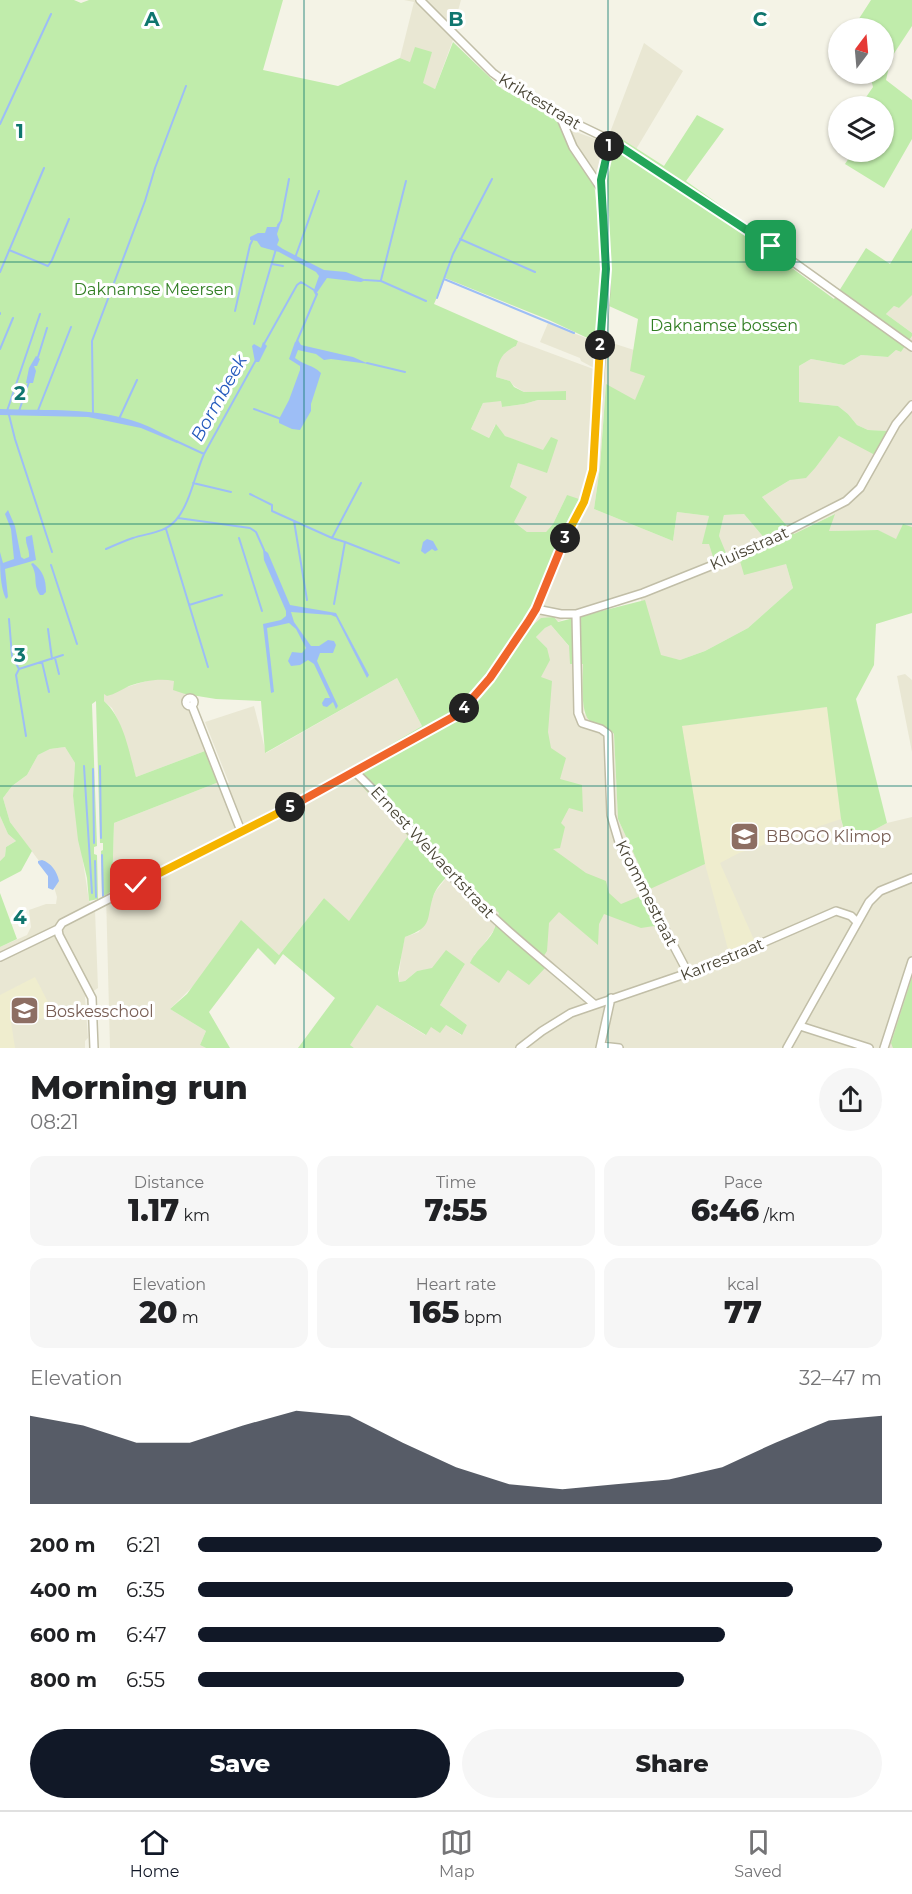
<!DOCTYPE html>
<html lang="en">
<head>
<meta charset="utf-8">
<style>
  :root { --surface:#fff; --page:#f6f6f6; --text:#202124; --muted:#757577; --line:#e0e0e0; --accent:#111827 }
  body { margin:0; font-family:Montserrat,sans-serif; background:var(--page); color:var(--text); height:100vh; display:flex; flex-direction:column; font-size:22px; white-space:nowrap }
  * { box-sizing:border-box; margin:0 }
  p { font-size:20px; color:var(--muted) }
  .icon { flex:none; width:33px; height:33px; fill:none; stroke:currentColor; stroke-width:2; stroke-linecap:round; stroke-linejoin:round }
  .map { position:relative; height:1048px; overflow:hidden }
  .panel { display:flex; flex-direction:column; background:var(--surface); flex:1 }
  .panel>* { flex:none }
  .needle { width:39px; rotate:16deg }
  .fabs { position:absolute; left:828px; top:18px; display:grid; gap:12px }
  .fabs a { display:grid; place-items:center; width:66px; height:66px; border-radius:50%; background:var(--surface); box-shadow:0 2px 4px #0004; font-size:30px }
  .pin { position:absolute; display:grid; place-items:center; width:51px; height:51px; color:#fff; margin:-26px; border-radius:12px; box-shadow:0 3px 9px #0006 }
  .km { position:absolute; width:30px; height:30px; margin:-15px; border-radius:50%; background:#222; color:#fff; font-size:16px; line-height:30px; text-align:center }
  .round { display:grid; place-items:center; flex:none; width:63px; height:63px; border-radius:32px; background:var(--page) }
  .overview { display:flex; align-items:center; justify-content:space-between; height:102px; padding:0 30px }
  h1 { font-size:33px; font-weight:800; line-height:45px }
  .metrics { display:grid; grid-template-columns:repeat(3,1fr); gap:9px; height:102px; padding:6px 30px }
  .metrics div { display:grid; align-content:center; border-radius:15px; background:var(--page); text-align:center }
  .metrics b { font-size:30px; font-weight:800 }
  .metrics small { font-size:16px; font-weight:400 }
  .metrics p { font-size:16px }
  .chart { height:168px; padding:12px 30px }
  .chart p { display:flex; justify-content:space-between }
  .chart svg { width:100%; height:108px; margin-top:6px; fill:var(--accent); opacity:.7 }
  .primary-button { display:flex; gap:12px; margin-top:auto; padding:12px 30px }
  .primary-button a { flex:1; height:69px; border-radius:36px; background:var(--accent); color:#fff; font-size:24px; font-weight:800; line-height:69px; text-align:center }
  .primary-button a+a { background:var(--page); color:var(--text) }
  ul { padding:0 30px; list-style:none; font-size:20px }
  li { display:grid; grid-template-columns:96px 72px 1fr; align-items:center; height:45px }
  li i { height:15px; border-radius:8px; background:var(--accent) }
  .dock { display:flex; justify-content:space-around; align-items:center; height:84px; border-top:2px solid var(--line); background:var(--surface); font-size:16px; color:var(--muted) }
  .dock a { display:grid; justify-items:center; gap:3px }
  .dock .selected { color:var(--accent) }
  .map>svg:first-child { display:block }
</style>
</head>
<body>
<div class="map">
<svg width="912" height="1048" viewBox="0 0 912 1048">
  <rect width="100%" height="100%" fill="#f4f3e6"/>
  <path fill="#e9e7d3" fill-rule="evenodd" d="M 404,0 L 461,0 L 454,25 L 457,29 L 435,89 L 423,84 L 410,62 L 400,58 L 414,2 Z
    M 644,43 L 683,71 L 635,151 L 612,135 L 611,132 L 606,144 L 597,175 L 577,150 L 568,129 L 606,143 Z
    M 911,295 L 912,295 L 912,333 L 886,314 L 894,306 L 899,308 Z
    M 548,323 L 596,342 L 603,340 L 634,350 L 645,376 L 635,401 L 606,385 L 600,467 L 594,509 L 673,541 L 677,512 L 709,516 L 703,544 L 709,544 L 719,536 L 724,515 L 744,514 L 786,564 L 793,588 L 748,628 L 705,651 L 680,660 L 661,656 L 640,598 L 713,570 L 713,560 L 557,622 L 533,625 L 404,566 L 556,546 L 567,495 L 553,524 L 546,532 L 527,532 L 514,522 L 510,487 L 518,463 L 544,451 L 505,436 L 495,425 L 489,438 L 471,429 L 483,403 L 501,400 L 502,407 L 524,404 L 538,400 L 566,400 L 566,391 L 524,392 L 514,386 L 510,381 L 496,377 L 498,361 L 506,351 L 516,346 L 518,341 L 596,370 L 596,386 L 603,341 L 596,343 L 596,369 L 581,361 L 580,358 L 540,342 Z
    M 912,336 L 912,527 L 903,525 L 896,540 L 877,530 L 828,531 L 834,514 L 794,534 L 762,497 L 790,480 L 816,467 L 839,435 L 887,431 L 868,430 L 857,425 L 848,414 L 838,406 L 799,402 L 799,366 L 811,359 L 844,365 L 861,355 L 888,357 L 896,350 L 901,352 Z
    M 551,625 L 583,663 L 584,713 L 589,720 L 610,728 L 614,734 L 618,819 L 650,888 L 682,726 L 828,707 L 841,819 L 847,844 L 887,823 L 912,817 L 912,1048 L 354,1048 L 349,1045 L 377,1005 L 425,1035 L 431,1026 L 446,1025 L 461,1035 L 467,1025 L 440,1005 L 465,964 L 417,971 L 405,981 L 398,982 L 402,950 L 405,937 L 419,932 L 435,892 L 452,871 L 474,890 L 547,648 L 536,637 L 545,628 ZM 497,919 L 508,970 L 499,982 L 474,955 L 481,948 L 494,930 Z
    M 905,674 L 912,680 L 912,752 L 897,676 Z
    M 163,676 L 180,683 L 185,695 L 183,704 L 191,713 L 205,751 L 136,777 L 119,722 L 112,708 L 104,701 L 104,694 Z
    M 397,678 L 422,726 L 347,770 L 409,835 L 349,922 L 324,898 L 279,955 L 250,930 L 170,1009 L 206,1031 L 200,1045 L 206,1048 L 110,1048 L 106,894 L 112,891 L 114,823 L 219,782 L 229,783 L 205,722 L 254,706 L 266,753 Z
    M 65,747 L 75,763 L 73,796 L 89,901 L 95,910 L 98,988 L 85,997 L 88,1038 L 85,1041 L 85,1048 L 0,1048 L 0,947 L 27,935 L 31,927 L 29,910 L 46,904 L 56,904 L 57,897 L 51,877 L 10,822 L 3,798 L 12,786 L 27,775 L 38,755 L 50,749 Z
    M 0,816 L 8,834 L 16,841 L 6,847 L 5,856 L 0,861 Z"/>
  <path fill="#efedce" d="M 828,707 L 841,819 L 739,853 L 720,863 L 755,942 L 729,953 L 705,864 L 682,726 Z
    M 35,977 L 49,1004 L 46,1018 L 11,1022 L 15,1048 L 0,1048 L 0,995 Z"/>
  <path fill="#c0ecab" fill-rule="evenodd" d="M 0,0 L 74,0 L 81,3 L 89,0 L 283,0 L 263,70 L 338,86 L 400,58 L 410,62 L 415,47 L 432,52 L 423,83 L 435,89 L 453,42 L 502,89 L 555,117 L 571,147 L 594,181 L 599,232 L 609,236 L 605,178 L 614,134 L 664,166 L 697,115 L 724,129 L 686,181 L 785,251 L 777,257 L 834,299 L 866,248 L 890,264 L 912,228 L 912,295 L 899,308 L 894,306 L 886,314 L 912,333 L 912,336 L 901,352 L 896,350 L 888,357 L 861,355 L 844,365 L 811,359 L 799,366 L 799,402 L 838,406 L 848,414 L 857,425 L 868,430 L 888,431 L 875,455 L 839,436 L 816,467 L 806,478 L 790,480 L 762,497 L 794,534 L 835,514 L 829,531 L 878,530 L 896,539 L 903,524 L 912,527 L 912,613 L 876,624 L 874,665 L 856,699 L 887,823 L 848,844 L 841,819 L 827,707 L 682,726 L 705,864 L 650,889 L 618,819 L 614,734 C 608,725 597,727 589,720 C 580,712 583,676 583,664 L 570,664 L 569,646 L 551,625 L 545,628 L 536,637 L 547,648 L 550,660 L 541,677 L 552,681 L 548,732 L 551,748 L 566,758 L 560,779 L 582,785 L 583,812 L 569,808 L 561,823 L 565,827 L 560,848 L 553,849 L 586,873 L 606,881 L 609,893 L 621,904 L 643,895 L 665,936 L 661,936 L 654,926 L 641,928 L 604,914 L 599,924 L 598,945 L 559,912 L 549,923 L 547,951 L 540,962 L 546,967 L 529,985 L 508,970 L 499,983 L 470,963 C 475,951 487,943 493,932 C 496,926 497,919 499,913 L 452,871 C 446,878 438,885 434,894 C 425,919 435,926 405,937 L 398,973 L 399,982 L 405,981 L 417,971 L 432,968 L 446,950 L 465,964 L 440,1005 L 467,1025 L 462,1035 L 446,1025 L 440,1033 L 431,1027 L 426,1035 L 377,1005 L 350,1045 L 354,1048 L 298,1048 L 335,998 L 283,954 L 275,965 L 258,948 L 209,1012 L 230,1048 L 206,1048 L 200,1045 L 206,1031 L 170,1009 L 187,994 L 241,920 L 279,955 L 324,898 L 349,921 L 408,836 L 347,770 L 422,726 L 397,678 L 265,753 L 261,701 L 216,699 L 185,694 L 173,690 L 174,681 C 160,678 143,681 129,686 C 121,690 115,694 107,696 L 104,694 L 104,701 C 124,719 129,752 136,777 L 205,751 L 219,782 L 114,823 L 112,891 L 102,897 L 101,851 L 103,850 L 103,843 L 100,843 L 96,701 L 92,704 L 97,846 L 94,847 L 94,854 L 97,855 L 98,899 L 89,901 L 87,878 L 78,840 L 73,796 L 75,763 L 65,747 L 50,749 L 38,755 L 27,775 L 12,786 L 3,798 L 10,822 L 32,851 L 21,871 L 0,882 L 0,861 L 5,856 L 6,847 L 16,841 L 8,834 L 0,816 ZM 445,278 L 549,320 L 596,342 L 600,302 L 638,319 L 630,371 L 645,376 L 635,400 L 606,384 L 600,467 L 594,509 L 673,541 L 677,512 L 709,516 L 702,544 L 709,544 L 714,560 L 726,553 L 719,536 L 724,515 L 744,514 L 770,545 L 740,561 L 744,575 L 786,564 L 793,588 L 748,628 L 705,651 L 680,660 L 661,655 L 645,600 L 558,622 L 554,617 L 541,618 L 533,625 L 525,621 L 556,547 L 579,499 L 567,495 L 553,524 L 546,532 L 527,532 L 514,522 L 527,497 L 510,487 L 518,463 L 547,473 L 558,440 L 551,437 L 543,450 L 505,436 L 496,424 L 489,438 L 471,429 L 483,403 L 501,401 L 502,407 L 524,404 L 538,400 L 566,400 L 566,391 L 524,392 L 514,387 L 510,381 L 496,377 C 498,361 501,353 516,346 L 518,341 L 434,304 Z
    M 871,0 L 912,0 L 912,26 L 891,58 L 886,80 L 912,100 L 912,139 L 884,188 L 845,164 L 853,152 L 884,152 L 884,106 L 860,106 L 873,87 L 870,75 L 867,74 L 884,74 L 884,28 L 853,28 Z
    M 0,893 L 17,939 L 0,947 Z
    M 912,977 L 912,1048 L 893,1048 L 891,1043 Z"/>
  <path fill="#9dbef6" d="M 281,222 L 277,234 L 279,240 L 277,245 L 283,249 L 324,270 L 346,272 L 366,280 L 361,282 L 327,278 L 316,294 L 314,290 L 319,276 L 316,272 L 279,252 L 261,247 L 257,241 L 250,240 L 250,237 L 258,233 L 265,233 L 267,227 L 276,227 Z
    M 298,340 L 301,345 L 353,357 L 369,364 L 331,359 L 324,360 L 316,354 L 298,350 L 295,358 C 304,365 313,365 321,373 L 311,404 L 311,411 L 300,430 L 292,429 L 279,423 L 279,419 L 289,400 L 300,370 L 300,366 L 289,359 L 295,342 Z
    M 263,342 L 267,346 L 259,362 L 255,362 L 252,346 L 254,344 L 261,348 Z
    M 36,356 L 40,359 L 37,366 L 34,366 L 36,371 L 33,383 L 26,383 L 29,368 Z
    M 0,409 C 46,411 97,407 140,423 C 153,428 166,435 178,441 L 177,443 L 141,428 L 88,417 L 0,415 Z
    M 8,510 L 15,526 L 21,557 L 24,559 L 29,557 C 30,550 25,544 26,537 L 32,535 L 36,560 L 5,569 L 8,597 L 6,599 C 0,587 0,567 0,552 L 3,563 L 14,559 L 11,529 L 5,514 Z
    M 427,539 L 433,541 L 438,550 L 435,551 L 432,549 L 425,554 L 421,551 L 423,542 Z
    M 263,549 L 268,553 L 290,605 L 336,613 L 369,675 L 367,678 L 336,617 L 331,615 L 291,612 L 294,622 L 311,646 L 319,646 L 328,640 L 334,641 L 336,645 L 333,653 L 320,653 L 317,661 L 338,706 L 336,709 L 333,702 L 327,707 L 323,706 L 322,703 L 325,698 L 330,698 L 314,664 L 308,660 L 300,665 L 291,666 L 288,661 L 292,652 L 302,653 L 306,648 L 296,629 L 289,623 L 267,628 L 274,692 L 271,693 L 263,624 L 281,620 L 286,616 L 286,611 L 264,560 Z
    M 33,563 C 43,571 46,579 46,592 L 43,595 L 40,595 C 32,583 39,577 31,564 Z
    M 42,860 C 51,863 57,871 59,881 L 53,890 L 48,888 L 48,876 L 38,863 L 38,861 Z"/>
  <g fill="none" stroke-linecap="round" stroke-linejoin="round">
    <path stroke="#9dbef6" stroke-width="2" d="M 0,124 L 51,14
      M 278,225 L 281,221 L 289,179
      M 460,239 L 535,272
      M 9,250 L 48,266 L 52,260 L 69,219
      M 295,258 L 319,191
      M 272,264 L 283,266
      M 0,272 L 44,168
      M 444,279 L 574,333
      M 365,280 L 381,281 L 426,301
      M 381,280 L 406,181
      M 437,298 L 453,254 L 492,179
      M 235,311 L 250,245 L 252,241
      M 0,314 L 0,313
      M 254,324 L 276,249
      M 297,341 L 317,294
      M 264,344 L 297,285 L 301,282 L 314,290 L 316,294
      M 0,349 L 13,318
      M 38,357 L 47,328
      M 367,363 L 405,372
      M 254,409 L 281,419
      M 7,411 L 40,314
      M 19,411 L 29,382
      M 37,413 L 71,327
      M 93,414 L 92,341 L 145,201 L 155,168 L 186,86
      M 9,415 L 15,439 L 52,552
      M 119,419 L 137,380
      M 176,441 L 204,454 L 256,360
      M 193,483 L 231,492
      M 250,494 L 272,505 L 272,511 L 332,538
      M 178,518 L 250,528 L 256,532 L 264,550
      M 294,521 L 307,600
      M 166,529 L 208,667
      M 239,538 L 262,611
      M 345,542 L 332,538 L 361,483
      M 106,549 C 115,545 124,541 133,538 C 148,533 165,533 176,520 C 190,504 195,474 204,454
      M 51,565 L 77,644
      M 334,604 L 345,542 L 399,563
      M 189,605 L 222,595
      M 9,619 L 12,656 L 19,669
      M 48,629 L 52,659
      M 55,658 L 59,674
      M 42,662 L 49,692
      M 26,736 L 16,675 L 19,669 L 63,655
      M 84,766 L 92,893
      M 100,766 L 101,838
      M 93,769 L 94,843
      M 102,855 L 103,896
      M 95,861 L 96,897"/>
    <defs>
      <path id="minor" d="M 420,0 L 493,73 L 519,92 L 560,116 L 610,140 L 771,246 L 912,347
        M 560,116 L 573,147 L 600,187
        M 536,609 L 561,614 L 576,614 L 643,593 L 748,551 L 846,501 L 860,488 L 896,424 L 912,405
        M 576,614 L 578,713 L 582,723 L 601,729 L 608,734 L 611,815 L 619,842 L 688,973
        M186 702a4 4 0 1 1 8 0a4 4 0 1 1-8 0Z
        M 192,706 L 241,831
        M 354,771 C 391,806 422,845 457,882 C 499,926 548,964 594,1004
        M 58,929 L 59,935 L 92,998 L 94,1048
        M 0,957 L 58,929 L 62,923 L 296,803 L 453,717 L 468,705 L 490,678 L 536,609 L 563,543 L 584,502 L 593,470 L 606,286 L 601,180 L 610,140
        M 800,1026 L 869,1048
        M 601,1046 L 619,1048
        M 520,1048 L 542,1031 L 571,1013 L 714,964 L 836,911 L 851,916 L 857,922
        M 600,1048 L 611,998
        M 787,1048 L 869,902 L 880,891 L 912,878
        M 884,1048 L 912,961"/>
    </defs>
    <use href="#minor" stroke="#c1bea7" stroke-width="10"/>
    <use href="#minor" stroke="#fff" stroke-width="7"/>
  </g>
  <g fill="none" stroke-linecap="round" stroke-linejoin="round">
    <defs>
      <path id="split-1" d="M 609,146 L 610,140 L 771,246"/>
      <path id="split-2" d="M 600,345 L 606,269 L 601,180 L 609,146"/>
      <path id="split-3" d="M 565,538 L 584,502 L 593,470 L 600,345"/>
      <path id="split-4" d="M 464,708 L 490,678 L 528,622 L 536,609 L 565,538"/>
      <path id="split-5" d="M 290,807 L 453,717 L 464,708"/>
      <path id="split-6" d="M 136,885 L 290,807"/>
    </defs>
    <use href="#split-1" stroke="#fff" stroke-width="12"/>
    <use href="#split-2" stroke="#fff" stroke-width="12"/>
    <use href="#split-3" stroke="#fff" stroke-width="12"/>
    <use href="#split-4" stroke="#fff" stroke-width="12"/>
    <use href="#split-5" stroke="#fff" stroke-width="12"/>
    <use href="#split-6" stroke="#fff" stroke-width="12"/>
    <use href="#split-1" stroke="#22a559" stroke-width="8"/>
    <use href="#split-2" stroke="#22a559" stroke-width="8"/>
    <use href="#split-3" stroke="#f5b400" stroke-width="8"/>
    <use href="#split-4" stroke="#f0652b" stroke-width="8"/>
    <use href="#split-5" stroke="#f0652b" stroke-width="8"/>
    <use href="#split-6" stroke="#f5b400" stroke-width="8"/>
  </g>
  <path fill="none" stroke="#0f766e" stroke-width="1.5" stroke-opacity="0.55" d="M 304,0 L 304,1048M 608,0 L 608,1048M 0,262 L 912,262M 0,524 L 912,524M 0,786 L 912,786"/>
  <defs>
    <symbol id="school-square" viewBox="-11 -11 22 22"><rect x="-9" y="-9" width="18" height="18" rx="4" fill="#8d6e63" stroke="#fff"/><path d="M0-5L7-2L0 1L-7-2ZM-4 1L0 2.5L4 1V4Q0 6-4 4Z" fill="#fff"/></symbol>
  </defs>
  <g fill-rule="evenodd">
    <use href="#school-square" x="728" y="820" width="33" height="33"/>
    <use href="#school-square" x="8" y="994" width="33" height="33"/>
  </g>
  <g text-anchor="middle" stroke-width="6" stroke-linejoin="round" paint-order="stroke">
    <g font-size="16" fill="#484434" stroke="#fff">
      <text transform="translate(540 101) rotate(31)" y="6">Kriktestraat</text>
      <text transform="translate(749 548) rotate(-24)" y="6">Kluisstraat</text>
      <text transform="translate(433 852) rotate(47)" y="6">Ernest Welvaertstraat</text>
      <text transform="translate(647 893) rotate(63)" y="6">Krommestraat</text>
      <text transform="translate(722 959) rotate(-22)" y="6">Karrestraat</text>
    </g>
    <g font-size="16" fill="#317e23" stroke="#fff">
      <text x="154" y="295">Daknamse Meersen</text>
      <text x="724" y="331">Daknamse bossen</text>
    </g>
    <g font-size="16" fill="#785e54" stroke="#fff" text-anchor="start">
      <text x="766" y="842">BBOGO Klimop</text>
      <text x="45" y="1017">Boskesschool</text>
    </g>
    <g font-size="18" font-style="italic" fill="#245abd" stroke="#fff">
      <text transform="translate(219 398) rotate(-61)" y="6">Bormbeek</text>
    </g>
  </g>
  <g font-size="20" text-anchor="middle" font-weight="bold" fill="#0f766e" stroke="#fff" stroke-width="6" stroke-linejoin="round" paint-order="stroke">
    <text x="152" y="26">A</text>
    <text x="456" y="26">B</text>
    <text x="760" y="26">C</text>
    <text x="20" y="138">1</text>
    <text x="20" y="400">2</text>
    <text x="20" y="662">3</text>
    <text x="20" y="924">4</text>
  </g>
</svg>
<div class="fabs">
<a><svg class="needle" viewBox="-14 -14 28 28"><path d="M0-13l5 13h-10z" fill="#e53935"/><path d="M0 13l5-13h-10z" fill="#757577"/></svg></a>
<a><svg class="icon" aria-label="layers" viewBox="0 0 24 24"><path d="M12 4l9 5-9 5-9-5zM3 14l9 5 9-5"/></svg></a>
</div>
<div class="pin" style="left:771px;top:246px;background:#1e9e55"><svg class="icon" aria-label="arrive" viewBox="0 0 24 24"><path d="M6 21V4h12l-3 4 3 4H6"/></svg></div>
<div class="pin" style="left:136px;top:885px;background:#d93025"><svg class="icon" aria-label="check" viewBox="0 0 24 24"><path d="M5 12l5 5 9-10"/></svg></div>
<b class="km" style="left:609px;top:146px">1</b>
<b class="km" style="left:600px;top:345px">2</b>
<b class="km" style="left:565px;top:538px">3</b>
<b class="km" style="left:464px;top:708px">4</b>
<b class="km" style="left:290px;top:807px">5</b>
</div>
<section class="panel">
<div class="overview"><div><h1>Morning run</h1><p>08:21</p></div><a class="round"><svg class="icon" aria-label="share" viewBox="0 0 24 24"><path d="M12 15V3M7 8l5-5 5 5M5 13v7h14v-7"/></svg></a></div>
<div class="metrics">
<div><p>Distance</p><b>1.17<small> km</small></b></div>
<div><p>Time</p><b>7:55</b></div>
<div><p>Pace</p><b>6:46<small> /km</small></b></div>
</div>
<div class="metrics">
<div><p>Elevation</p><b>20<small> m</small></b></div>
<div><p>Heart rate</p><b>165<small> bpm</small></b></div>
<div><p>kcal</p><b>77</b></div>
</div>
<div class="chart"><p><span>Elevation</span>32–47 m</p>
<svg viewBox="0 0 160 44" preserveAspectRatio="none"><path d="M0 44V8L10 12L20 19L30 19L40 12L50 6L60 8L70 19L80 29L90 36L100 38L110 36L120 34L130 29L140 19L150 10L160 8V44z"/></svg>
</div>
<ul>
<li><b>200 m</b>6:21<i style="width:100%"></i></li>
<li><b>400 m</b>6:35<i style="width:87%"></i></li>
<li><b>600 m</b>6:47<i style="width:77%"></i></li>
<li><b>800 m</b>6:55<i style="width:71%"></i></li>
</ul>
<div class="primary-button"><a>Save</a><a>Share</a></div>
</section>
<nav class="dock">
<a class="selected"><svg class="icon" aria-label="home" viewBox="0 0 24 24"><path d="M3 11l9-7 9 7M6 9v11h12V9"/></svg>Home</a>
<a><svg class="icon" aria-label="map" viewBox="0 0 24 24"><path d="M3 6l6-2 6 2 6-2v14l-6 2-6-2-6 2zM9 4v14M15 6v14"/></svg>Map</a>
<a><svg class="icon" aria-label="saved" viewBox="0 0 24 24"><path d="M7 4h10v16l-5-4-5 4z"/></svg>Saved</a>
</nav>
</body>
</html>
